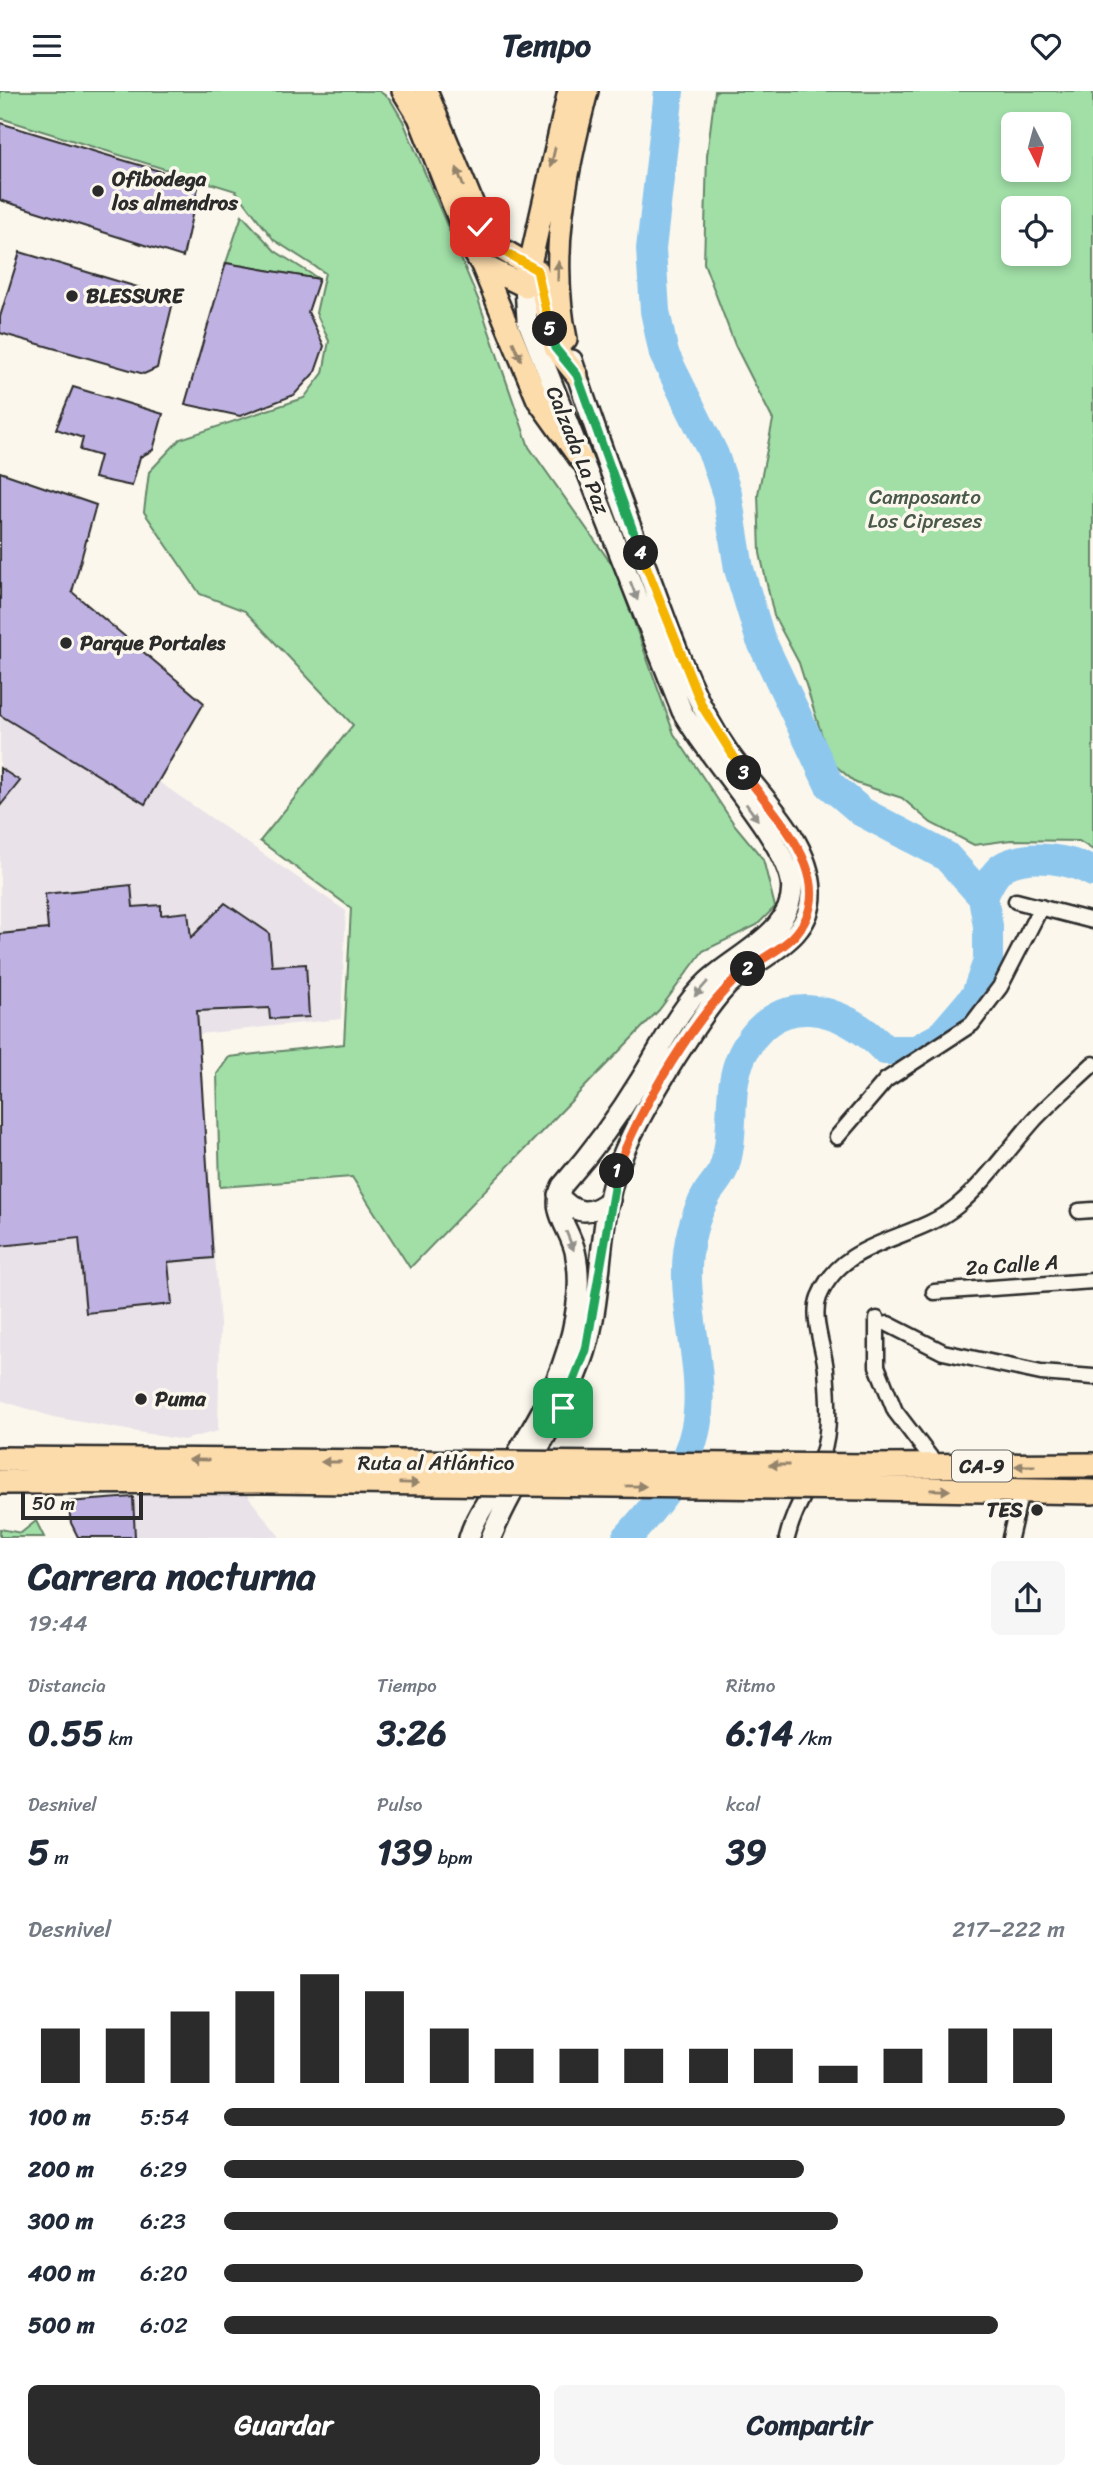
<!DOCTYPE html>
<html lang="es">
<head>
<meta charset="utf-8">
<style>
  :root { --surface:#fff; --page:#f6f6f7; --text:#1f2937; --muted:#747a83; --accent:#2b2b2b }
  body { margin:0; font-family:Sriracha,sans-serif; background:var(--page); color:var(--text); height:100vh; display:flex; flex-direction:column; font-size:26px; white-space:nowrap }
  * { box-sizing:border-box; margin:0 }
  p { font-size:23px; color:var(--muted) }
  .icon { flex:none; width:38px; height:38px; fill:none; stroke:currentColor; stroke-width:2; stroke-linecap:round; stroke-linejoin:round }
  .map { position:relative; height:1447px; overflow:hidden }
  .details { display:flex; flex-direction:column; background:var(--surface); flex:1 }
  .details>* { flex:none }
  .needle { width:46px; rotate:174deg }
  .controls { position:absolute; left:1001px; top:21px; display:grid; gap:14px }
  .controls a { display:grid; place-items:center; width:70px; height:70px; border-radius:10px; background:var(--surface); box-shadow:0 4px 10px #0003; font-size:35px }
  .scale { position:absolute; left:21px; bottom:18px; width:122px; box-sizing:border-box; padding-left:7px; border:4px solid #2b2b2b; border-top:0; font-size:19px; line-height:24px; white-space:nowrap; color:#2b2b2b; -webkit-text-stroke:5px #fbf7ec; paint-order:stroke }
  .pin { position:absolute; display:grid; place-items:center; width:60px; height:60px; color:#fff; margin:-30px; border-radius:14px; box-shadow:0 4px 10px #0006 }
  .km { position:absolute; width:35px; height:35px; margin:-18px; border-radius:50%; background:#222; color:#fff; font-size:19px; line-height:35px; text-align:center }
  .round { display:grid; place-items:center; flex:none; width:74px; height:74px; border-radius:10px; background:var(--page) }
  .overview { display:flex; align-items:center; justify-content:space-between; height:119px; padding:0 28px }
  h1 { font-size:38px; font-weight:700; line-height:52px }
  .figures { display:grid; grid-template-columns:repeat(3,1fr); gap:10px; height:119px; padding:7px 28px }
  .figures div { display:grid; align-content:center }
  .figures b { font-size:35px; font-weight:700 }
  .figures small { font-size:19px; font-weight:400 }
  .figures p { font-size:19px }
  .chart { height:196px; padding:14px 28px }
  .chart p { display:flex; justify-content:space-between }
  .chart svg { width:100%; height:126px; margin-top:7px; stroke:var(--accent); stroke-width:6 }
  .primary-button { display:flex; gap:14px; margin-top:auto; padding:14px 28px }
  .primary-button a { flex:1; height:80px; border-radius:10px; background:var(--accent); color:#fff; font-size:28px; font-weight:700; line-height:80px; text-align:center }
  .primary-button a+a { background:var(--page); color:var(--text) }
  ul { padding:0 28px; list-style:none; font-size:23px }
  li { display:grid; grid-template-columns:112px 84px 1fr; align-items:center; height:52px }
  li i { height:18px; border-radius:9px; background:var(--accent) }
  header { display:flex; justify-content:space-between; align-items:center; height:91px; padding:0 28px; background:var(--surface); font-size:32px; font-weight:700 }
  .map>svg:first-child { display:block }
</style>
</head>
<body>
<header><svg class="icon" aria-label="menu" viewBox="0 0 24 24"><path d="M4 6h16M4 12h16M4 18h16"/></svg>Tempo<svg class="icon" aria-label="heart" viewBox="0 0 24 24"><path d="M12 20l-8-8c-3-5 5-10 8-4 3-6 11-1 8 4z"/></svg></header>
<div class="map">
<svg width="1093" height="1447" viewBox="0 0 1093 1447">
  <rect width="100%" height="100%" fill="#fbf7ec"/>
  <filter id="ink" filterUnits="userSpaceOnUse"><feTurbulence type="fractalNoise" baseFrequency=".0143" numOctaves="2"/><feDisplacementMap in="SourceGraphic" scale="14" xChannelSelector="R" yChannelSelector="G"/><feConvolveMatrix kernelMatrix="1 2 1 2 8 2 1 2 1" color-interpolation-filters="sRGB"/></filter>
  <g filter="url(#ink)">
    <path fill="#e9e2e9" d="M 0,468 L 204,612 L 159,691 L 346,820 L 341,928 L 199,943 L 220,1234 L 218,1340 L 183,1349 L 53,1326 L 0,1309 Z
      M 219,1398 L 248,1399 L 249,1407 L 280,1446 L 135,1446 L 133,1406 Z"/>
    <path fill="#a1dfa7" stroke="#668569" stroke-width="2" fill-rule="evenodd" d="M 0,0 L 379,0 L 390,8 L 403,30 L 478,208 L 529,356 L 615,478 L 674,643 L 734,733 L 763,768 L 775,816 L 757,834 L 703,860 L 659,919 L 410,1177 L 352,1086 L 220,1096 L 217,983 L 229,966 L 344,953 L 351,817 L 260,750 L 353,634 L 245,520 L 200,503 L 144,421 L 149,381 L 180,348 L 304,307 L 323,282 L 329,250 L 316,222 L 325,182 L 274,149 L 236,100 L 0,27 Z
      M 715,0 L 1093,0 L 1093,759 L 1079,750 L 1011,749 L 974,754 L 931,732 L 902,707 L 856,692 L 830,670 L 799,572 L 774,525 L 760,462 L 758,403 L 773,329 L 735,254 L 704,172 L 707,65 ZM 1059,33 L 1059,79 L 1013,79 L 1013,33 ZM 1059,117 L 1059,163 L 1013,163 L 1013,117 Z
      M 242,124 L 275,160 L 319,188 L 226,172 Z
      M 36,1430 L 44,1446 L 0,1446 L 0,1438 L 21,1442 Z"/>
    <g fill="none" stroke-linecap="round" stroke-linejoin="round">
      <path stroke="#8ec7ed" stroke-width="30" d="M 983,806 C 988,795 994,780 1006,774 C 1031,762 1069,768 1093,781
        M 627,1447 C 655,1415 688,1379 696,1336 C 705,1288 688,1235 687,1188 C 686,1157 693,1127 708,1101 C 713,1094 719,1087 723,1079 C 737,1043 725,999 742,964 C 775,897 842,913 885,959 L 916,959 L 940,946 L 976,904 L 988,870 L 988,835 L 983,806 L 946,765 L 862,721 L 829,693 L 760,547 L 739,478 L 727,403 L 714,364 L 664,263 L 655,220 L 651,158 L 669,0"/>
    </g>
    <path fill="#bfb2e3" stroke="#2b2b2b" stroke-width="2" d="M 0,32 L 199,92 L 183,166 L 0,109 Z
      M 20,161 L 174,207 L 157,277 L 144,283 L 0,242 L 0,226 Z
      M 226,172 L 319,188 L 308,221 L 324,255 L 315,281 L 294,304 L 240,325 L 185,313 Z
      M 73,296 L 163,323 L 153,359 L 140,366 L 132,395 L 94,387 L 100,365 L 80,359 L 83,347 L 56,338 Z
      M 0,381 L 96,414 L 72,501 L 204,612 L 145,713 L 0,624 Z
      M 0,677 L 20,690 L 0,715 Z
      M 131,794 L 133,816 L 161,814 L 161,824 L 188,821 L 191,847 L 225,812 L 269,842 L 272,875 L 306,873 L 309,926 L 270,928 L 269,917 L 197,920 L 213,1167 L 168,1171 L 172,1213 L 86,1222 L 79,1147 L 0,1155 L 0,843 L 48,838 L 45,803 Z
      M 133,1406 L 135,1446 L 78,1446 L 71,1432 L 68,1411 Z"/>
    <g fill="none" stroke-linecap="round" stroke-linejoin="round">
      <defs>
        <path id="minor" d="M 1016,810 L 1093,830
          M 837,1046 L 886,989 L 972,933 L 1000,896 L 1041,816
          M 1079,1120 L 1093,1119
          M 934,1201 L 1093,1190
          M 877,1228 L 877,1275 L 895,1320 L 937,1375
          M 888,1233 L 943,1261 L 1041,1282 L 1093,1286
          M 787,1447 C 794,1416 812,1393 822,1364 C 831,1341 828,1304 826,1279 C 824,1257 811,1227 819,1206 C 843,1147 913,1151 957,1115 C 986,1091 1010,1056 1035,1028 C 1053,1009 1074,991 1093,973
          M 1010,1447 L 1021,1400"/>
        <path id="secondary" d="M 558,1104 C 575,1124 590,1125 610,1109
          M 469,1447 C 476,1423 493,1402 506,1381 C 534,1335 560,1294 572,1241 C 578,1215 581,1186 575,1160 C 569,1136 550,1120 562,1095 C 591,1062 618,1026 641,988 C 661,956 679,917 707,891 C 736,863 799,839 791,790 C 783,746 707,666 682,620 L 527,229 L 525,195
          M 491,1447 C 516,1382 564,1329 585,1262 C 602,1207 598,1147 613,1091 C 626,1048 652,1005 676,966 C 691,943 707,916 726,896 C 756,865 813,851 811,800 C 809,748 760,705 731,665 C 694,612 673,549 651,489 C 623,416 596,343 572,269"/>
        <path id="primary" d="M 403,0 L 419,26 L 468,151 L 482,174 L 525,195 L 569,0
          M 426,0 L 488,150 L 537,179 L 555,257 L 577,284
          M 482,174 L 538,309 L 581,369
          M 566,248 C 548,164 566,81 587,0"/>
        <path id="trunk" d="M 0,1368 L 267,1370
          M 872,1375 L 1093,1374
          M 0,1391 L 267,1390
          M 871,1397 L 1093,1401"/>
      </defs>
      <use href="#minor" stroke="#2b2b2b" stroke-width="19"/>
      <use href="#secondary" stroke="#2b2b2b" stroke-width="24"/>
      <use href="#primary" stroke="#2b2b2b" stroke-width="26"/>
      <use href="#trunk" stroke="#2b2b2b" stroke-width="28"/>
      <use href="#minor" stroke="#fbf7ec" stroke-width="14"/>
      <use href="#secondary" stroke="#fbf7ec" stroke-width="19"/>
      <use href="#primary" stroke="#fddcac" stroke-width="21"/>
      <use href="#trunk" stroke="#fddcac" stroke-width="23"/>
      <defs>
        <path id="trunk-bridge" d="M 267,1370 L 872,1375
          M 267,1390 L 871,1397"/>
      </defs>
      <use href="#trunk-bridge" stroke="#2b2b2b" stroke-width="28" stroke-linecap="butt"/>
      <use href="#trunk-bridge" stroke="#fddcac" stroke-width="23"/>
    </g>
    <defs><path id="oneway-solid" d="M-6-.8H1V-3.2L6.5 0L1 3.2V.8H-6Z" transform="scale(1.75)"/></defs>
    <g fill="#94846c">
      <use href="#oneway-solid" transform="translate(553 66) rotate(103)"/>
      <use href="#oneway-solid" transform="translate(460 86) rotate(-110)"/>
      <use href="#oneway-solid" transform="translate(558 180) rotate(-89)"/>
      <use href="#oneway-solid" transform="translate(517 260) rotate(66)"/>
      <use href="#oneway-solid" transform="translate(199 1369) rotate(-179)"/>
      <use href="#oneway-solid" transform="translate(331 1371) rotate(-180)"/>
      <use href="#oneway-solid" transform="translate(779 1374) rotate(-180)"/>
      <use href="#oneway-solid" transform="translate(1025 1375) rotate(180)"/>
      <use href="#oneway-solid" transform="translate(409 1392) rotate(1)"/>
      <use href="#oneway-solid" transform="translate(636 1395) rotate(1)"/>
      <use href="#oneway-solid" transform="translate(940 1399) rotate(1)"/>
    </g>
    <g fill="#93918c">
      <use href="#oneway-solid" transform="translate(634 500) rotate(69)"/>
      <use href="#oneway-solid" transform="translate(752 721) rotate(54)"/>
      <use href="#oneway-solid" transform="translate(701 898) rotate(131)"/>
      <use href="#oneway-solid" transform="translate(570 1150) rotate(68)"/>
    </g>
  </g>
  <g fill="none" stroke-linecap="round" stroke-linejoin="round" filter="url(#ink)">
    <defs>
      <path id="split-1" d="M 563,1317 L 586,1259 L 617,1080"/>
      <path id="split-2" d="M 617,1080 C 635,1024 701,913 748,878"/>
      <path id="split-3" d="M 744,682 C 775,725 846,793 792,847 C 780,859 762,867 748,878"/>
      <path id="split-4" d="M 641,462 L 702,615 L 744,682"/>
      <path id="split-5" d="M 550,238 L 555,257 L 577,284 L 641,462"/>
      <path id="split-6" d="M 480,136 L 496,156 L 537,179 L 550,238"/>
    </defs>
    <use href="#split-1" stroke="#fff" stroke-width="14"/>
    <use href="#split-2" stroke="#fff" stroke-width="14"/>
    <use href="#split-3" stroke="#fff" stroke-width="14"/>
    <use href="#split-4" stroke="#fff" stroke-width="14"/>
    <use href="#split-5" stroke="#fff" stroke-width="14"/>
    <use href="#split-6" stroke="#fff" stroke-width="14"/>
    <use href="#split-1" stroke="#22a559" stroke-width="9"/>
    <use href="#split-2" stroke="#f0652b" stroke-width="9"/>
    <use href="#split-3" stroke="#f0652b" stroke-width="9"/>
    <use href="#split-4" stroke="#f5b400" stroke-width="9"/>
    <use href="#split-5" stroke="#22a559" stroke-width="9"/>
    <use href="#split-6" stroke="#f5b400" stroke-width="9"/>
  </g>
  <g fill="#2b2b2b" stroke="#fbf7ec" stroke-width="2.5">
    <circle cx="98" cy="100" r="7"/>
    <circle cx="72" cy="205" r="7"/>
    <circle cx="66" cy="552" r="7"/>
    <circle cx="141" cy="1308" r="7"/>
    <circle cx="1037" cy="1419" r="7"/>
  </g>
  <g text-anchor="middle" stroke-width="7" stroke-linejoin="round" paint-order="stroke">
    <rect fill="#fbf7ec" stroke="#696865" stroke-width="2" x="952" y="1359.5" width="60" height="31" rx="5"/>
    <g font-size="19" font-weight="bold" fill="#2b2b2b">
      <text x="982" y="1382">CA-9</text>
    </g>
    <g font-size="21" font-weight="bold" fill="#2b2b2b" stroke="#fbf7ec" text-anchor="start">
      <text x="112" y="95">Ofibodega<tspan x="112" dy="24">los almendros</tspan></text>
      <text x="86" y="212">BLESSURE</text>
      <text x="80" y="559">Parque Portales</text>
      <text x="155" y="1315">Puma</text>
      <text x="1023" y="1426" text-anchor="end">TES</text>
    </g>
    <g font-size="21" fill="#2b2b2b" stroke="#fbf7ec">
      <text transform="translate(578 359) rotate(68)" y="7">Calzada La Paz</text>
      <text transform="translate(1012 1174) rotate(-4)" y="7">2a Calle A</text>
      <text x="436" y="1379">Ruta al Atlántico</text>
    </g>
    <g font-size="21" fill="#48584a" stroke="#fbf7ec">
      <text x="925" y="413">Camposanto<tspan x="925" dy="24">Los Cipreses</tspan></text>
    </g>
  </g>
</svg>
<div class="controls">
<a><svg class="needle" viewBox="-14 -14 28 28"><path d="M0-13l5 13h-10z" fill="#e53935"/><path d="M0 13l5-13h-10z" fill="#747a83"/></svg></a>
<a><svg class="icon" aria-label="locate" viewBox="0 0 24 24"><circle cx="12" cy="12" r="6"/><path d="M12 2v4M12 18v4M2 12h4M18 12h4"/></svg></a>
</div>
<div class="scale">50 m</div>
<div class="pin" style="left:563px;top:1317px;background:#1e9e55"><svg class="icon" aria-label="arrive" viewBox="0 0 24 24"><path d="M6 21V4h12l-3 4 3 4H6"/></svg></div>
<div class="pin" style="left:480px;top:136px;background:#d93025"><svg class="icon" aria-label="check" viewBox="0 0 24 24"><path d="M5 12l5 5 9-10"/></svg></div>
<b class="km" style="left:617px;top:1080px">1</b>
<b class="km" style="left:748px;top:878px">2</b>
<b class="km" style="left:744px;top:682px">3</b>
<b class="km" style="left:641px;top:462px">4</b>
<b class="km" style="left:550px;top:238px">5</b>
</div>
<section class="details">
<div class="overview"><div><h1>Carrera nocturna</h1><p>19:44</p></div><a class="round"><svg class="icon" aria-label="share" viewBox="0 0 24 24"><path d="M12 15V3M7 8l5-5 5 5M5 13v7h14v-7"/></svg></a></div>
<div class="figures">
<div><p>Distancia</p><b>0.55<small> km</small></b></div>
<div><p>Tiempo</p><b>3:26</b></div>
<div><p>Ritmo</p><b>6:14<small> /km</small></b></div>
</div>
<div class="figures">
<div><p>Desnivel</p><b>5<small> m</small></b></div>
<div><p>Pulso</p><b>139<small> bpm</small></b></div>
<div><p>kcal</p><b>39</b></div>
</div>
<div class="chart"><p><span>Desnivel</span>217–222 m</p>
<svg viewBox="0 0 160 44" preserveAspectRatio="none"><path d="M5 44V25M15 44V25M25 44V19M35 44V12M45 44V6M55 44V12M65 44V25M75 44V32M85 44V32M95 44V32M105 44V32M115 44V32M125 44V38M135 44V32M145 44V25M155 44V25"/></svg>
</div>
<ul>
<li><b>100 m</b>5:54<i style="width:100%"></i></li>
<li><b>200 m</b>6:29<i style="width:69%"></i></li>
<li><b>300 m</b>6:23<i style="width:73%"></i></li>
<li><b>400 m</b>6:20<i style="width:76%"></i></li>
<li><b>500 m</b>6:02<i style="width:92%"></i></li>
</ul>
<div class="primary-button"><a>Guardar</a><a>Compartir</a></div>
</section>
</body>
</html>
